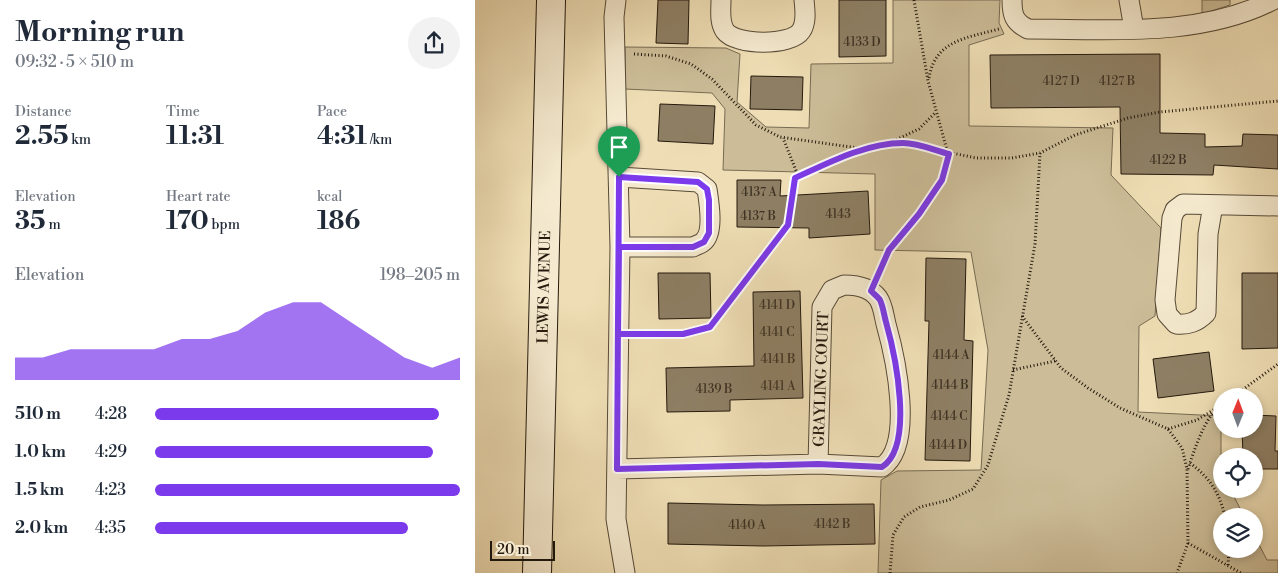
<!DOCTYPE html>
<html lang="en">
<head>
<meta charset="utf-8">
<style>
  :root { --surface:#fff; --page:#f2f2f3; --text:#1f2937; --muted:#747a83; --accent:#7c3aed }
  body { margin:0; font-family:"Libre Bodoni",serif; background:var(--page); color:var(--text); height:100vh; display:flex; flex-direction:column; font-size:19px; white-space:nowrap }
  * { box-sizing:border-box; margin:0 }
  p { font-size:16px; color:var(--muted) }
  .icon { flex:none; width:28px; height:28px; fill:none; stroke:currentColor; stroke-width:2; stroke-linecap:round; stroke-linejoin:round }
  .map { position:relative; flex:1; overflow:hidden }
  .side { display:flex; flex-direction:column; background:var(--surface); width:475px }
  .side>* { flex:none }
  .needle { width:32px; rotate:1deg }
  .tools { position:absolute; left:738px; top:388px; display:grid; gap:10px }
  .tools a { display:grid; place-items:center; width:50px; height:50px; border-radius:50%; background:var(--surface); box-shadow:0 2px 8px #0003; font-size:25px }
  .scale { position:absolute; left:15px; bottom:12px; width:65px; box-sizing:border-box; padding-left:5px; border:2px solid #24190d; border-top:0; font-size:14px; line-height:18px; white-space:nowrap; color:#24190d; -webkit-text-stroke:4px #f5eacf; paint-order:stroke }
  .pin { position:absolute; display:grid; place-items:center; width:42px; height:42px; color:#fff; margin:-51px -21px; border-radius:50% 50% 50% 0; rotate:-45deg; box-shadow:0 0 5px #0007 }
  .pin .icon { rotate:45deg }
  .round { display:grid; place-items:center; flex:none; width:52px; height:52px; border-radius:26px; background:var(--page) }
  .headline { display:flex; align-items:center; justify-content:space-between; height:85px; padding:0 15px }
  h1 { font-size:28px; font-weight:800; line-height:38px }
  .metrics { display:grid; grid-template-columns:repeat(3,1fr); gap:8px; height:85px; padding:5px 15px }
  .metrics div { display:grid; align-content:center }
  .metrics b { font-size:25px; font-weight:800 }
  .metrics small { font-size:14px; font-weight:400 }
  .metrics p { font-size:14px }
  .chart { height:140px; padding:10px 15px }
  .chart p { display:flex; justify-content:space-between }
  .chart svg { width:100%; height:90px; margin-top:5px; fill:var(--accent); opacity:.7 }
  ul { padding:0 15px; list-style:none; font-size:16px }
  li { display:grid; grid-template-columns:80px 60px 1fr; align-items:center; height:38px }
  li i { height:12px; border-radius:6px; background:var(--accent) }
  main { display:flex; flex:1; min-height:0 }
  .map>svg:first-child { display:block }
</style>
</head>
<body>
<main>
<section class="side">
<div class="headline"><div><h1>Morning run</h1><p>09:32 · 5 × 510 m</p></div><a class="round"><svg class="icon" aria-label="share" viewBox="0 0 24 24"><path d="M12 15V3M7 8l5-5 5 5M5 13v7h14v-7"/></svg></a></div>
<div class="metrics">
<div><p>Distance</p><b>2.55<small> km</small></b></div>
<div><p>Time</p><b>11:31</b></div>
<div><p>Pace</p><b>4:31<small> /km</small></b></div>
</div>
<div class="metrics">
<div><p>Elevation</p><b>35<small> m</small></b></div>
<div><p>Heart rate</p><b>170<small> bpm</small></b></div>
<div><p>kcal</p><b>186</b></div>
</div>
<div class="chart"><p><span>Elevation</span>198–205 m</p>
<svg viewBox="0 0 160 44" preserveAspectRatio="none"><path d="M0 44V33L10 33L20 29L30 29L40 29L50 29L60 24L70 24L80 20L90 11L100 6L110 6L120 15L130 24L140 33L150 38L160 33V44z"/></svg>
</div>
<ul>
<li><b>510 m</b>4:28<i style="width:93%"></i></li>
<li><b>1.0 km</b>4:29<i style="width:91%"></i></li>
<li><b>1.5 km</b>4:23<i style="width:100%"></i></li>
<li><b>2.0 km</b>4:35<i style="width:83%"></i></li>
</ul>
</section>
<div class="map">
<svg width="803" height="573" viewBox="0 0 803 573">
  <rect width="100%" height="100%" fill="#efdeb5"/>
  <filter id="stains"><feTurbulence type="fractalNoise" baseFrequency=".004" numOctaves="4"/><feColorMatrix values="0 0 0 0 .2 0 0 0 0 .09 0 0 0 0 .02 0 0 0 .5 -.17"/></filter>
  <radialGradient id="worn" r=".72"><stop offset=".6" stop-color="#630" stop-opacity="0"/><stop offset="1" stop-color="#630" stop-opacity=".3"/></radialGradient>
  <path fill="#ccbd98" stroke="#786b52" d="M 418,0 L 525,0 L 524,23 L 529,34 L 494,45 L 494,126 L 638,128 L 636,175 L 686,228 L 680,316 L 664,326 L 663,412 L 746,416 L 746,489 L 755,489 L 769,516 L 746,516 L 746,549 L 779,549 L 779,535 L 792,560 L 803,560 L 803,573 L 403,573 L 406,480 L 422,471 L 506,470 L 513,350 L 496,252 L 400,250 L 400,174 L 248,170 L 250,109 L 237,93 L 150,89 L 150,47 L 251,48 L 265,54 L 262,102 L 291,127 L 334,128 L 336,64 L 418,63 Z
    M 727,0 L 755,0 L 755,5 L 727,14 Z"/>
  <path fill="#8e7f64" stroke="#24190d" d="M 183,0 L 214,0 L 213,44 L 181,43 Z
    M 364,0 L 411,0 L 411,56 L 364,57 Z
    M 685,54 L 685,133 L 730,134 L 730,147 L 767,146 L 768,134 L 803,135 L 803,169 L 739,165 L 738,175 L 646,174 L 645,107 L 516,108 L 515,55 Z
    M 276,76 L 328,77 L 327,110 L 275,109 Z
    M 185,104 L 240,106 L 238,144 L 183,141 Z
    M 262,180 L 306,180 L 305,196 L 393,191 L 395,234 L 334,238 L 334,228 L 262,227 Z
    M 451,258 L 491,259 L 489,340 L 498,341 L 495,461 L 450,460 L 454,321 L 450,321 Z
    M 183,273 L 235,273 L 236,318 L 184,319 Z
    M 767,273 L 803,273 L 803,348 L 767,349 Z
    M 325,291 L 328,398 L 255,400 L 255,411 L 192,412 L 191,368 L 279,366 L 278,292 Z
    M 734,352 L 739,391 L 683,398 L 678,359 Z
    M 779,415 L 801,416 L 800,451 L 803,451 L 803,469 L 779,469 L 779,456 L 768,456 L 767,429 L 779,429 Z
    M 193,503 L 288,505 L 399,504 L 400,544 L 288,546 L 193,544 Z"/>
  <g fill="none" stroke-linecap="round" stroke-linejoin="round">
    <defs>
      <path id="minor" d="M 141,0 L 139,17 L 145,247 L 141,519 L 150,573
        M 246,0 C 246,10 244,22 250,31 C 261,46 316,46 326,31 C 332,22 330,10 329,0
        M 537,0 C 537,15 539,22 553,29 C 633,29 724,38 798,0
        M 654,0 L 659,29
        M 144,177 L 223,182 L 232,189 C 234,202 239,231 229,241 C 227,244 221,245 218,247 L 145,247
        M 738,205 L 733,234 L 731,313 C 722,322 714,325 701,324 L 692,314 L 690,300 L 697,218 L 700,210 L 708,204 L 803,206
        M 369,285 C 382,285 395,287 403,298 C 408,305 409,316 411,324 C 420,356 440,445 407,467 L 343,464 L 347,307 L 357,290 Z
        M 142,469 L 343,464"/>
      <g id="secondary">
        <path id="s1" d="M 62,573 L 76,0"/>
      </g>
    </defs>
    <use href="#minor" stroke="#574a37" stroke-width="21"/>
    <use href="#secondary" stroke="#24190d" stroke-width="30"/>
    <path stroke="#24190d" stroke-width="3" stroke-dasharray="1 2.5" stroke-linecap="butt" d="M 159,54 L 191,56 L 216,64 L 237,79 L 281,125 L 305,137 L 390,149 L 429,143 L 501,158 L 537,158 L 565,153 L 600,135 L 653,118 L 685,112 L 803,101
      M 454,78 C 460,40 492,38 524,29
      M 412,144 L 444,129 L 460,113
      M 321,178 L 389,150
      M 404,274 L 414,250 L 444,214 L 467,180 L 473,154 L 453,81 L 439,0
      M 547,316 L 586,368 L 613,388 L 645,408 L 693,429 L 707,448 L 712,469 L 713,543 L 702,573
      M 164,334 L 208,334 L 235,327 L 313,225 L 322,173 L 308,138
      M 538,370 L 580,361
      M 759,396 L 803,364
      M 693,429 L 722,420 L 740,409
      M 715,463 C 735,478 744,492 750,516
      M 713,469 C 719,451 730,416 746,405
      M 713,543 L 766,573
      M 753,565 L 754,549
      M 415,573 L 418,535 L 429,517 L 445,507 L 474,500 L 498,489 L 513,465 L 534,395 L 560,244 L 565,153"/>
    <use href="#minor" stroke="#f5eacf" stroke-width="19"/>
    <use href="#secondary" stroke="#f5eacf" stroke-width="28"/>
  </g>
  <g fill="none" stroke-linecap="round" stroke-linejoin="round">
    <defs>
      <path id="route" d="M 144,177 L 142,469 L 343,464 L 407,467 C 440,446 420,354 411,322 C 409,315 408,306 405,300 C 403,297 399,294 396,291 L 414,250 L 444,214 L 467,180 L 474,154 C 459,150 443,143 428,143 C 391,143 353,163 320,178 L 313,225 L 235,327 L 208,334 L 143,334 L 144,247 L 218,247 L 229,242 L 234,233 L 234,200 L 232,189 L 223,182 L 144,177"/>
    </defs>
    <use href="#route" stroke="#fff" stroke-width="10"/>
    <use href="#route" stroke="#7c3aed" stroke-width="6"/>
  </g>
  <g text-anchor="middle" stroke-width="4" stroke-linejoin="round" paint-order="stroke">
    <g font-size="12" fill="#3e3223">
      <text x="387" y="46">4133 D</text>
      <text x="586" y="85">4127 D</text>
      <text x="642" y="85">4127 B</text>
      <text x="693" y="164">4122 B</text>
      <text x="284" y="196">4137 A</text>
      <text x="363" y="218">4143</text>
      <text x="283" y="220">4137 B</text>
      <text x="302" y="309">4141 D</text>
      <text x="302" y="336">4141 C</text>
      <text x="476" y="359">4144 A</text>
      <text x="303" y="363">4141 B</text>
      <text x="475" y="389">4144 B</text>
      <text x="303" y="390">4141 A</text>
      <text x="239" y="393">4139 B</text>
      <text x="474" y="420">4144 C</text>
      <text x="473" y="449">4144 D</text>
      <text x="357" y="528">4142 B</text>
      <text x="272" y="529">4140 A</text>
    </g>
    <g font-size="15" fill="#24190d" stroke="#f5eacf">
      <text dy="5" stroke="none"><textPath href="#s1" startOffset="286">LEWIS AVENUE</textPath></text>
      <text transform="translate(346 379) rotate(-88)" y="5">GRAYLING COURT</text>
    </g>
  </g>
  <rect width="100%" height="100%" filter="url(#stains)"/>
  <rect width="100%" height="100%" fill="url(#worn)"/>
</svg>
<div class="tools">
<a><svg class="needle" viewBox="-14 -14 28 28"><path d="M0-13l5 13h-10z" fill="#e53935"/><path d="M0 13l5-13h-10z" fill="#747a83"/></svg></a>
<a><svg class="icon" aria-label="locate" viewBox="0 0 24 24"><circle cx="12" cy="12" r="6"/><path d="M12 2v4M12 18v4M2 12h4M18 12h4"/></svg></a>
<a><svg class="icon" aria-label="layers" viewBox="0 0 24 24"><path d="M12 4l9 5-9 5-9-5zM3 14l9 5 9-5"/></svg></a>
</div>
<div class="scale">20 m</div>
<div class="pin" style="left:144px;top:177px;background:#1e9e55"><svg class="icon" aria-label="arrive" viewBox="0 0 24 24"><path d="M6 21V4h12l-3 4 3 4H6"/></svg></div>
</div>
</main>
</body>
</html>
